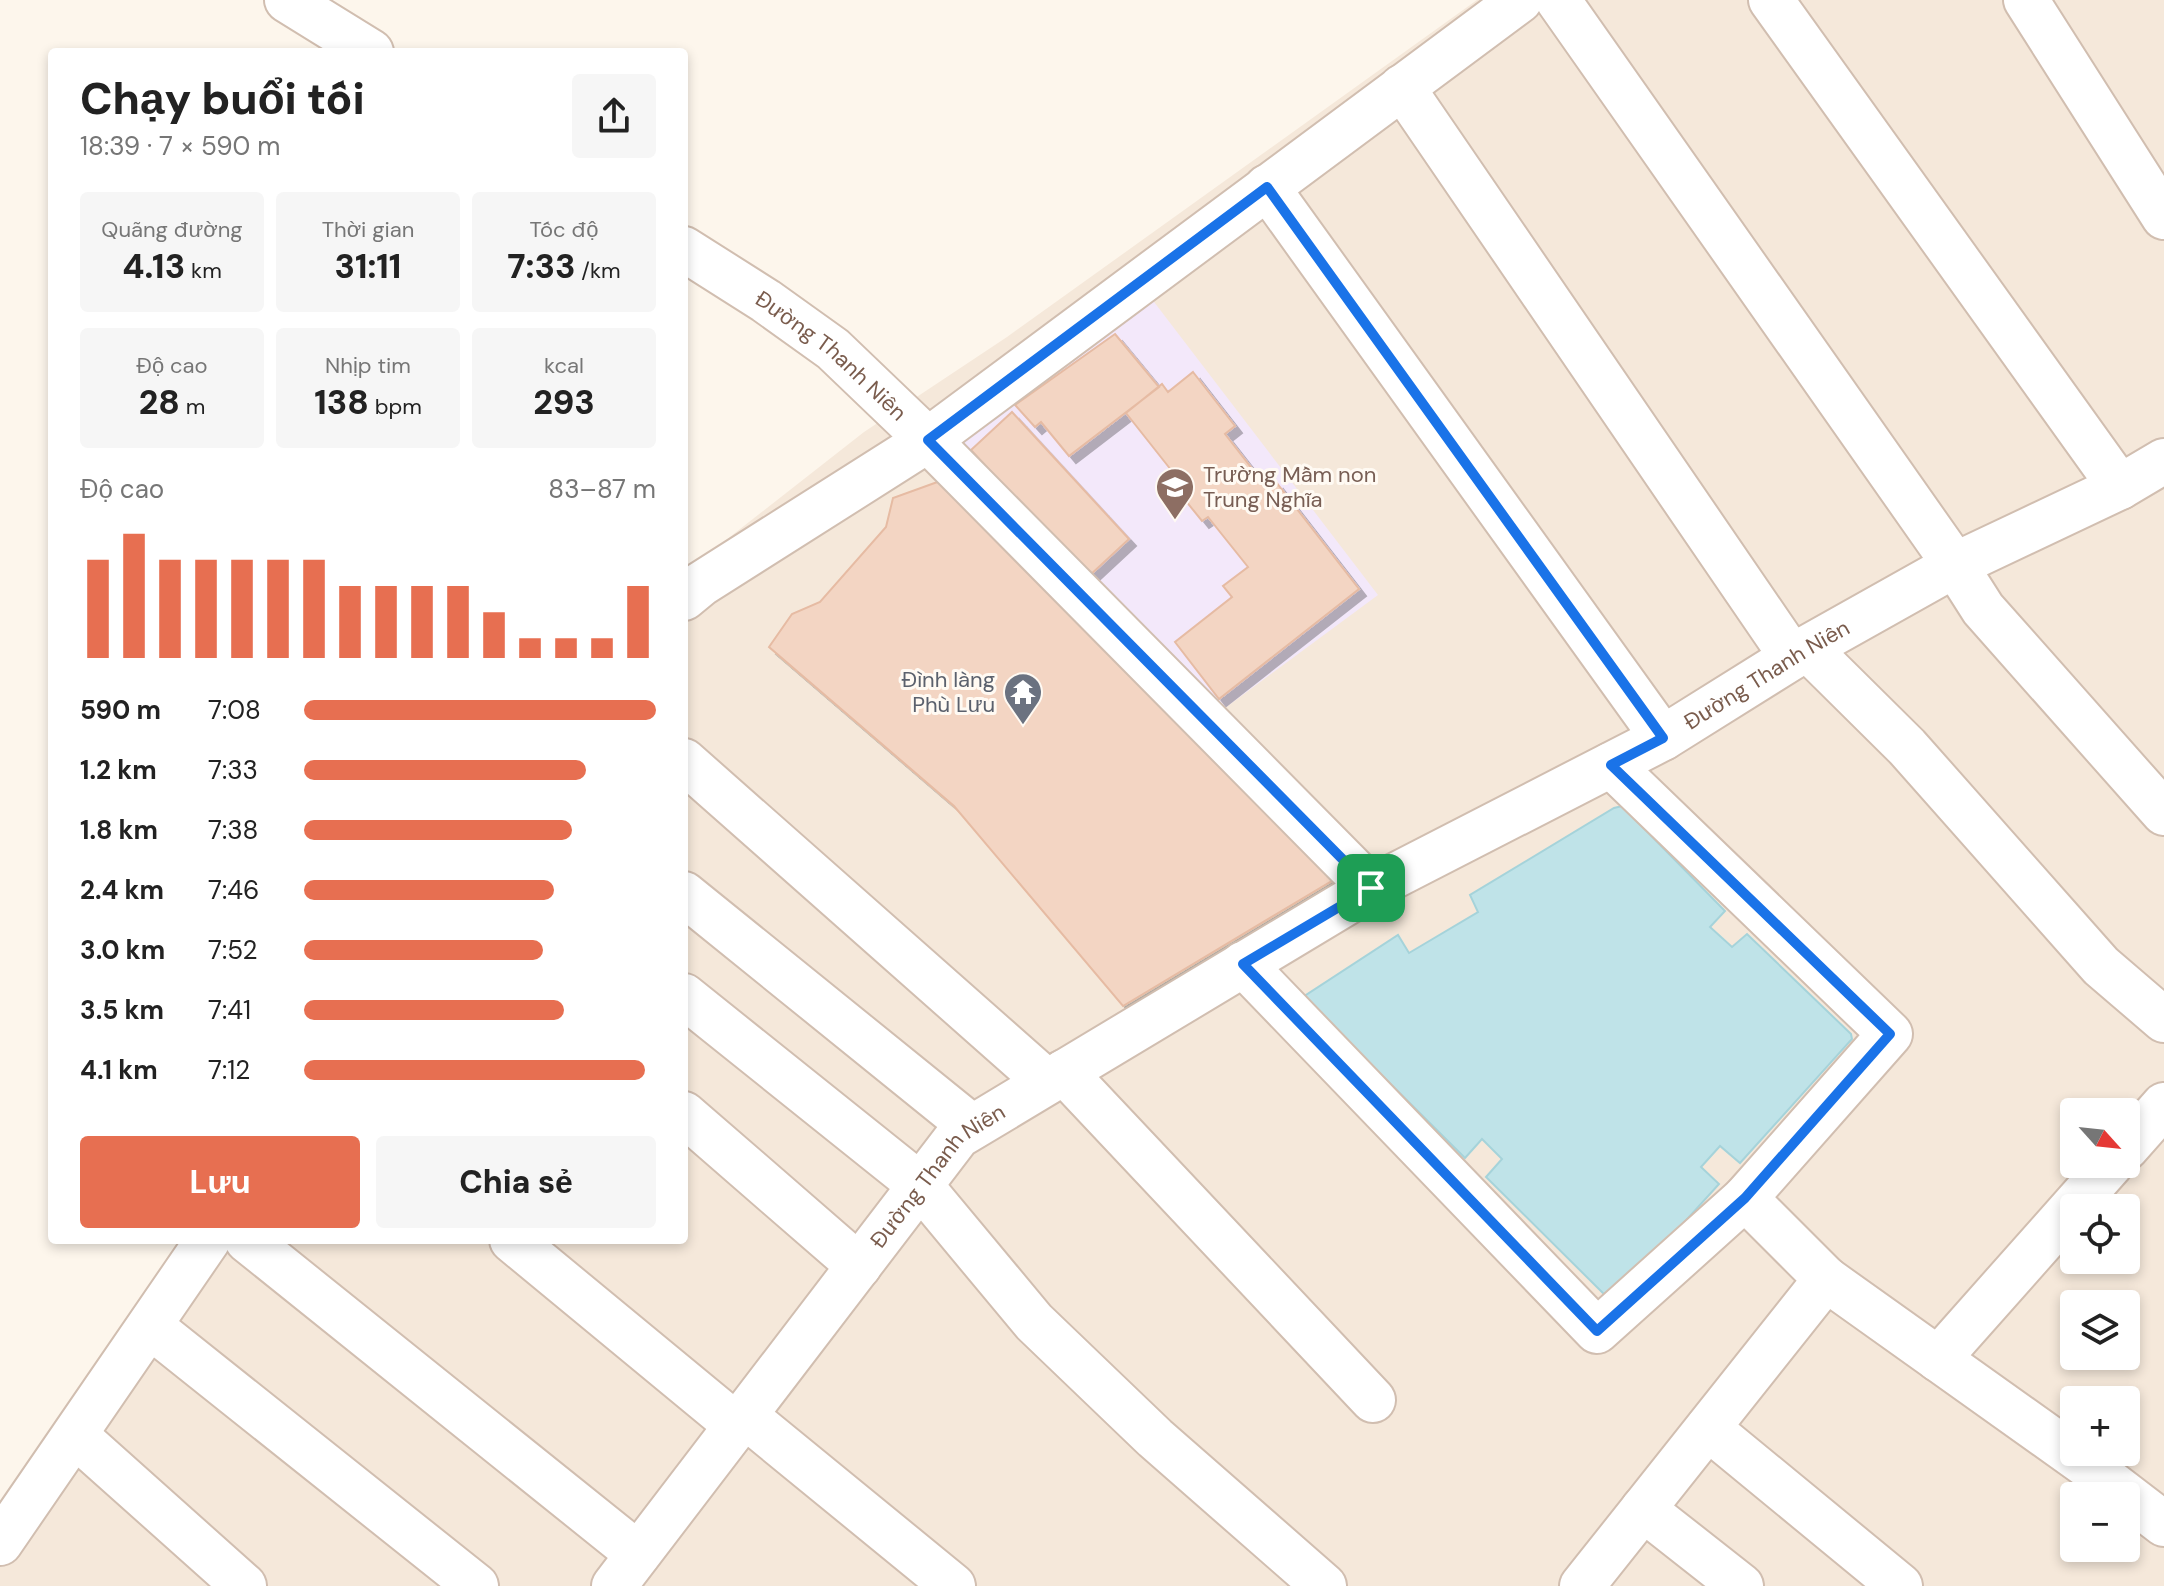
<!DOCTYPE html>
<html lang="vi">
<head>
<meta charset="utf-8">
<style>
  :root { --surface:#fff; --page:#f6f6f6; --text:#222; --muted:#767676; --accent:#e76f51 }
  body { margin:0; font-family:"DM Sans",sans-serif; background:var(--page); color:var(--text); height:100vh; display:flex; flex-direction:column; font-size:30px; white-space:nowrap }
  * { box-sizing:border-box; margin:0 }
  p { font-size:26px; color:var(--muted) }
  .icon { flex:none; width:44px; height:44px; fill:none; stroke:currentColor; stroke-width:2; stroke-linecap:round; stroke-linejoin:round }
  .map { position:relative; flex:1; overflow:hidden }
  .panel { position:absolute; left:48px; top:48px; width:640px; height:1196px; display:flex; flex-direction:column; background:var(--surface); border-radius:8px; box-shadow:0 4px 12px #0003 }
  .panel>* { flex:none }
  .needle { width:52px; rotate:117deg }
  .tools { position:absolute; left:2060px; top:1098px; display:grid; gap:16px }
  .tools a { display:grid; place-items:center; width:80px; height:80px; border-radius:8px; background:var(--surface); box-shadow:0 4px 12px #0003; font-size:40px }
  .pin { position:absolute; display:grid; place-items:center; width:68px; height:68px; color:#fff; margin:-34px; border-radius:16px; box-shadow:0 4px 12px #0006 }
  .round { display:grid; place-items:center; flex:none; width:84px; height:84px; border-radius:8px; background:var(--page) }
  .head { display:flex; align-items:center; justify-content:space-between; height:136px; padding:0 32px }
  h1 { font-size:44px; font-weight:800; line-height:60px }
  .metrics { display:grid; grid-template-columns:repeat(3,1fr); gap:12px; height:136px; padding:8px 32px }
  .metrics div { display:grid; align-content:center; border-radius:8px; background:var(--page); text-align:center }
  .metrics b { font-size:34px; font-weight:800 }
  .metrics small { font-size:22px; font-weight:400 }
  .metrics p { font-size:22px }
  .chart { height:224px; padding:16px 32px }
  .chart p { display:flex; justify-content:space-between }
  .chart svg { width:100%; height:144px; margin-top:8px; stroke:var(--accent); stroke-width:6 }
  .button { display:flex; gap:16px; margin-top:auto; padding:16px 32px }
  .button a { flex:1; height:92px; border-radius:8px; background:var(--accent); color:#fff; font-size:32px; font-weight:800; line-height:92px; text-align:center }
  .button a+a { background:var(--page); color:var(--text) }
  ul { padding:0 32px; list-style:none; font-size:26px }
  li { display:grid; grid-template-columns:128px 96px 1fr; align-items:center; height:60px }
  li i { height:20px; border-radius:10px; background:var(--accent) }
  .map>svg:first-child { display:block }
</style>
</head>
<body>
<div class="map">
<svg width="2164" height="1586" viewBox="0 0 2164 1586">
  <defs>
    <filter id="shadow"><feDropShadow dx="7" dy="7" stdDeviation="0" flood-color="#0004"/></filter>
  </defs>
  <rect width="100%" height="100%" fill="#fdf6ec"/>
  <path fill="#f5e8da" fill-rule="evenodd" d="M 1477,0 L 2164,0 L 2164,1586 L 0,1586 L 0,1518 L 180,1240 L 684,1240 L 684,573 L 864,432 L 1007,337 ZM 2074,1112 L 2126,1112 L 2126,1164 L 2074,1164 ZM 2074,1208 L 2126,1208 L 2126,1260 L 2074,1260 ZM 2074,1304 L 2126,1304 L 2126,1356 L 2074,1356 ZM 2074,1400 L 2126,1400 L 2126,1452 L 2074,1452 ZM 2074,1496 L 2126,1496 L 2126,1548 L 2074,1548 Z"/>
  <path fill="#f3e8fa" d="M 1151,298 L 1378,595 L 1217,714 L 956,447 Z"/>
  <path fill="#bfe3e8" stroke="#a5d3da" stroke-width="2" d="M 1622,806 L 1725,911 L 1710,927 L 1732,947 L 1747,934 L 1851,1034 L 1852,1039 L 1740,1163 L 1720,1146 L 1701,1167 L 1719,1184 L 1612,1302 L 1486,1177 L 1502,1159 L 1482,1139 L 1465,1158 L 1303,997 L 1398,935 L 1409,953 L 1478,912 L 1470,895 L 1614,808 Z"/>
  <path fill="#f3d5c3" stroke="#e6bba3" stroke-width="2" filter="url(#shadow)" d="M 1115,334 L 1159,387 L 1069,456 L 1041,422 L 1035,427 L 1015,405 Z
    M 1193,372 L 1235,426 L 1225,434 L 1268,489 L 1276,482 L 1359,589 L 1219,699 L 1175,642 L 1232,597 L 1223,586 L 1248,567 L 1208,517 L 1202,521 L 1173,485 L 1179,480 L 1126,413 L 1162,384 L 1168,392 Z
    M 1012,412 L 1129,539 L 1088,577 L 971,450 Z
    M 943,480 L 1335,879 L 1123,1006 L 954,806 L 769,647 L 792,614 L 820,602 L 886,527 L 893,498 Z"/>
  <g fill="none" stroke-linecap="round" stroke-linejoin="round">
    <defs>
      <g id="minor">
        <path d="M 287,0 L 371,52"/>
        <path d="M 1558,0 L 1955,565 L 1983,609 L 2164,813"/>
        <path d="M 1771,0 L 2120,487"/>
        <path d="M 2026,0 L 2164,217"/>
        <path d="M 1402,87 L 1792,657"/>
        <path d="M 1267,187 L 1663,738"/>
        <path id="s1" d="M 684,249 L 766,301 L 833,349 L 928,440 L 1371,888"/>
        <path d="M 684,598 L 701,584 L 928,440 L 1520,0"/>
        <path d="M 1807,648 L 1907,747 L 2101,966 L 2164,1020"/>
        <path d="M 684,761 L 1047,1082"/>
        <path d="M 684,894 L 972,1127"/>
        <path d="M 1243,964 L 1597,1331 L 1745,1198"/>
        <path d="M 684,996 L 920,1185 L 1034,1322 L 1155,1438 L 1324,1586"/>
        <path d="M 1064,1072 L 1373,1400"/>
        <path d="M 684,1114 L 859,1266"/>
        <path d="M 2126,1148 L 2164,1105"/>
        <path d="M 247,1240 L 638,1554"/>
        <path d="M 512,1240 L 736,1425"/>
        <path d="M 1826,1279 L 2087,1465 L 2164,1524"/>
        <path d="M 150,1326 L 476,1586"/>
        <path d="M 1938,1359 L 2111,1164"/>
        <path d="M 744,1415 L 953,1586"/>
        <path d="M 1708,1428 L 1900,1586"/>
        <path d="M 75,1435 L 244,1586"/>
        <path d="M 1643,1509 L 1741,1586"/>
        <path d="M 0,1543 L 208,1240"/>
        <path id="s2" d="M 614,1586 L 958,1136 L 1371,888 L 1663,738 L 1807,648 L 1955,565 L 2120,487 L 2164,461"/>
        <path d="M 1582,1586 L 1826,1279 L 1745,1198 L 1890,1034 L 1611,765"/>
      </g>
    </defs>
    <use href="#minor" stroke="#d1beb0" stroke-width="48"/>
    <use href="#minor" stroke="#fff" stroke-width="44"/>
  </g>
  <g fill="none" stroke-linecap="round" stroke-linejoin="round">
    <defs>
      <path id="route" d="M 1267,187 L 1663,738 L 1611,765 L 1890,1034 L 1745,1198 L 1597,1331 L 1243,964 L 1371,888 L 928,440 Z"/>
    </defs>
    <use href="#route" stroke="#fff" stroke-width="16"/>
    <use href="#route" stroke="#1a73e8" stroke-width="10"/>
  </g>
  <defs>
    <symbol id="school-pin" viewBox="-11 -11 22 30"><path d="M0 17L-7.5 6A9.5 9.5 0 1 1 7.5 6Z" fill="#8d6e63" stroke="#fffaf3"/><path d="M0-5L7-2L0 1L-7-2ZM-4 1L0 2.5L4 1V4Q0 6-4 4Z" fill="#fff"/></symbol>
    <symbol id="temple-pin" viewBox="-11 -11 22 30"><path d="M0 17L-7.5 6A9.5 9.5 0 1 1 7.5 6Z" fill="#6b7280" stroke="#fffaf3"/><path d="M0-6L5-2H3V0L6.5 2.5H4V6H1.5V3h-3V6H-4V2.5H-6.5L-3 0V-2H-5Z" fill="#fff"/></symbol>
  </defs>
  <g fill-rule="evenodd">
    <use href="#school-pin" x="1153" y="465" width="44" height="60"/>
    <use href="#temple-pin" x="1001" y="670" width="44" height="60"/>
  </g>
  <g text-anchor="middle" stroke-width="6" stroke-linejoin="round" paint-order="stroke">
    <g font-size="22" fill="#7a5c4d" stroke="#fffaf3">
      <text dy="8" stroke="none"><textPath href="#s1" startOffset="182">Đường Thanh Niên</textPath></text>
      <text dy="8" stroke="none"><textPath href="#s2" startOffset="1498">Đường Thanh Niên</textPath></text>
      <text dy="8" stroke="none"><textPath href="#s2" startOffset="524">Đường Thanh Niên</textPath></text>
    </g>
    <g font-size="22" fill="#785e54" stroke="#fffaf3" text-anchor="start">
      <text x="1203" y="482">Trường Mầm non<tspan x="1203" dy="25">Trung Nghĩa</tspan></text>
    </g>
    <g font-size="22" fill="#5b616d" stroke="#fffaf3" text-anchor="end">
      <text x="995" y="687">Đình làng<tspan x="995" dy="25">Phù Lưu</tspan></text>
    </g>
  </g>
</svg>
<div class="tools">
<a><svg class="needle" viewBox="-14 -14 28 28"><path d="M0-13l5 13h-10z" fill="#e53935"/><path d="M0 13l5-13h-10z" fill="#767676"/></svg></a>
<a><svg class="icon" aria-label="locate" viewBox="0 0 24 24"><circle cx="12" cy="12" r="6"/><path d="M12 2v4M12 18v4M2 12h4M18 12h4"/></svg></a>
<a><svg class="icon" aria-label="layers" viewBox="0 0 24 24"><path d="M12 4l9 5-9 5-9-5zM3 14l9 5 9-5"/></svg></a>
<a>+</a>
<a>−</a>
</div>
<div class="pin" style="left:1371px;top:888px;background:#1e9e55"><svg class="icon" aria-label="arrive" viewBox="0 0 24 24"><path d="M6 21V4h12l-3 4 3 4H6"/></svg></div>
<section class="panel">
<div class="head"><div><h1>Chạy buổi tối</h1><p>18:39 · 7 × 590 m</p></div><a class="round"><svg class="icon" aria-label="share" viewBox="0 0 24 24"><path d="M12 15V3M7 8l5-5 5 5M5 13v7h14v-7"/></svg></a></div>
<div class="metrics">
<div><p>Quãng đường</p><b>4.13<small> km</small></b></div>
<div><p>Thời gian</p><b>31:11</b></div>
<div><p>Tốc độ</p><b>7:33<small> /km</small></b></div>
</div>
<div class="metrics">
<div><p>Độ cao</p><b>28<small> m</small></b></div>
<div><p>Nhịp tim</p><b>138<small> bpm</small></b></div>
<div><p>kcal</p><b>293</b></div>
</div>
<div class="chart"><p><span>Độ cao</span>83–87 m</p>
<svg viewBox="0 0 160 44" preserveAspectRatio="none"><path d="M5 44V14M15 44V6M25 44V14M35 44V14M45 44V14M55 44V14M65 44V14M75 44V22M85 44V22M95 44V22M105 44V22M115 44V30M125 44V38M135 44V38M145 44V38M155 44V22"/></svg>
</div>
<ul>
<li><b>590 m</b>7:08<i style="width:100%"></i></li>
<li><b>1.2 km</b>7:33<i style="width:80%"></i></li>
<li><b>1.8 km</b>7:38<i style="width:76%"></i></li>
<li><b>2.4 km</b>7:46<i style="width:71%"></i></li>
<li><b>3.0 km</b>7:52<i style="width:68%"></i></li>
<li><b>3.5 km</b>7:41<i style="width:74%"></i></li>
<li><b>4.1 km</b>7:12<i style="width:97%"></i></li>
</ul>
<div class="button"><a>Lưu</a><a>Chia sẻ</a></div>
</section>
</div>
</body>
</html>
